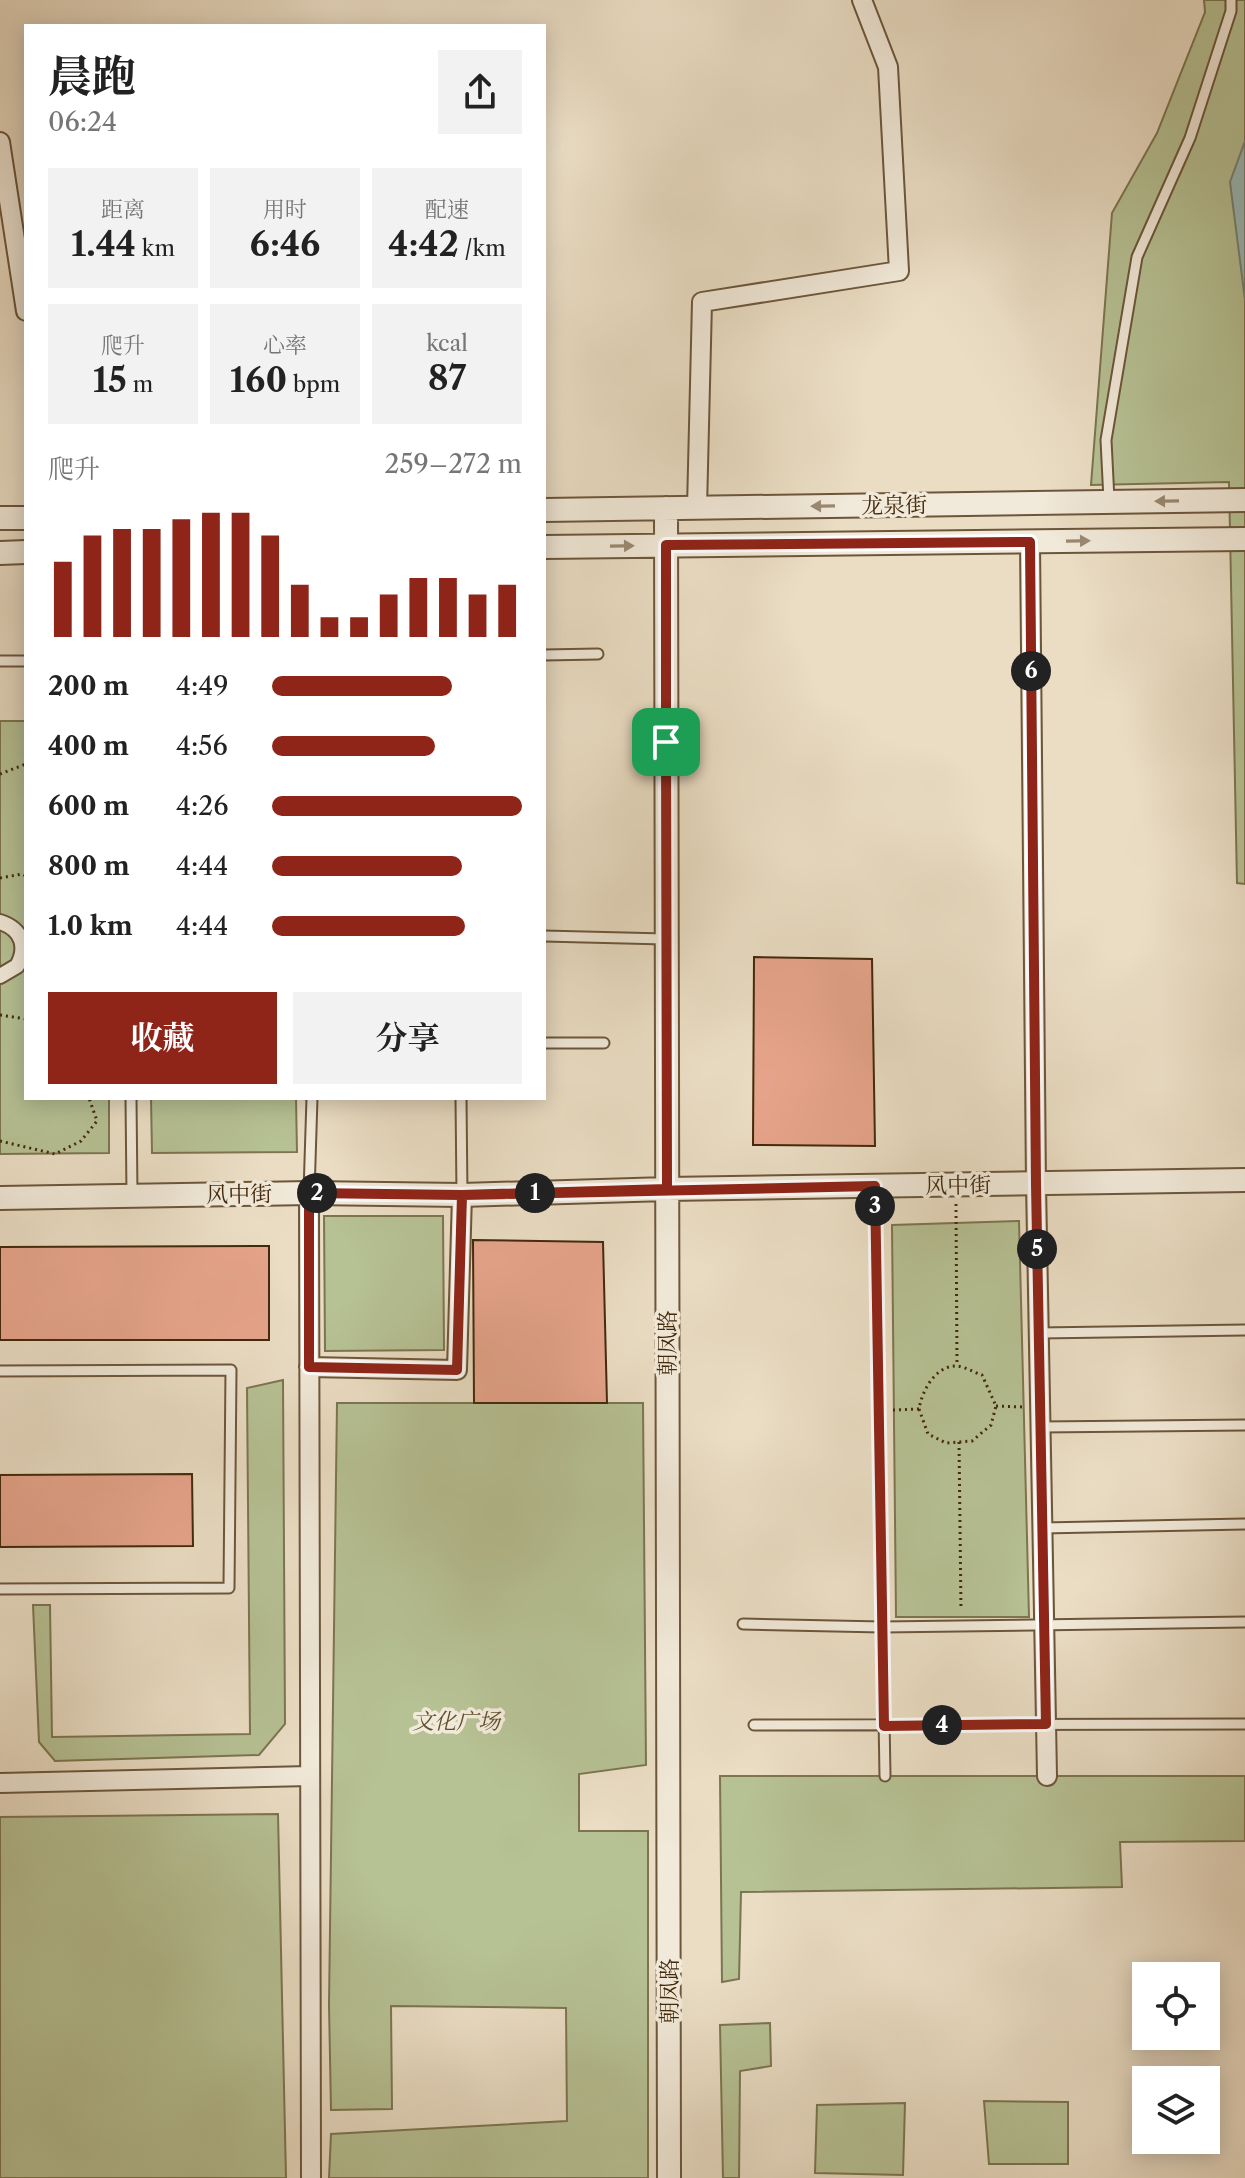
<!DOCTYPE html>
<html lang="zh">
<head>
<meta charset="utf-8">
<style>
  :root { --surface:#fff; --page:#f2f2f2; --text:#222; --muted:#767676; --accent:#8f2418 }
  body { margin:0; font-family:"Libre Caslon Text","Noto Serif SC",serif; background:var(--page); color:var(--text); height:100vh; display:flex; flex-direction:column; font-size:30px; white-space:nowrap }
  * { box-sizing:border-box; margin:0 }
  p { font-size:26px; color:var(--muted) }
  .icon { flex:none; width:44px; height:44px; fill:none; stroke:currentColor; stroke-width:2; stroke-linecap:round; stroke-linejoin:round }
  .map { position:relative; flex:1; overflow:hidden }
  .sheet { position:absolute; left:24px; top:24px; width:522px; height:1076px; display:flex; flex-direction:column; background:var(--surface); border-radius:0px; box-shadow:0 4px 20px #0003 }
  .sheet>* { flex:none }
  .fabs { position:absolute; left:1132px; top:1962px; display:grid; gap:16px }
  .fabs a { display:grid; place-items:center; width:88px; height:88px; border-radius:0px; background:var(--surface); box-shadow:0 4px 20px #0003; font-size:40px }
  .pin { position:absolute; display:grid; place-items:center; width:68px; height:68px; color:#fff; margin:-34px; border-radius:16px; box-shadow:0 4px 12px #0006 }
  .km { position:absolute; width:40px; height:40px; margin:-20px; border-radius:50%; background:#222; color:#fff; font-size:22px; line-height:40px; text-align:center }
  .round { display:grid; place-items:center; flex:none; width:84px; height:84px; border-radius:0px; background:var(--page) }
  .summary { display:flex; align-items:center; justify-content:space-between; height:136px; padding:0 24px }
  h1 { font-size:44px; font-weight:700; line-height:60px }
  .metrics { display:grid; grid-template-columns:repeat(3,1fr); gap:12px; height:136px; padding:8px 24px }
  .metrics div { display:grid; align-content:center; border-radius:0px; background:var(--page); text-align:center }
  .metrics b { font-size:34px; font-weight:700 }
  .metrics small { font-size:22px; font-weight:400 }
  .metrics p { font-size:22px }
  .chart { height:224px; padding:16px 24px }
  .chart p { display:flex; justify-content:space-between }
  .chart svg { width:100%; height:144px; margin-top:8px; stroke:var(--accent); stroke-width:6 }
  .action { display:flex; gap:16px; margin-top:auto; padding:16px 24px }
  .action a { flex:1; height:92px; border-radius:0px; background:var(--accent); color:#fff; font-size:32px; font-weight:700; line-height:92px; text-align:center }
  .action a+a { background:var(--page); color:var(--text) }
  ul { padding:0 24px; list-style:none; font-size:26px }
  li { display:grid; grid-template-columns:128px 96px 1fr; align-items:center; height:60px }
  li i { height:20px; border-radius:10px; background:var(--accent) }
  .map>svg:first-child { display:block }
</style>
</head>
<body>
<div class="map">
<svg width="1245" height="2178" viewBox="0 0 1245 2178">
  <rect width="100%" height="100%" fill="#eaddc4"/>
  <filter id="stains"><feTurbulence type="fractalNoise" baseFrequency=".0025" numOctaves="4"/><feColorMatrix values="0 0 0 0 .2 0 0 0 0 .09 0 0 0 0 .02 0 0 0 .5 -.17"/></filter>
  <radialGradient id="worn" r=".72"><stop offset=".6" stop-color="#630" stop-opacity="0"/><stop offset="1" stop-color="#630" stop-opacity=".3"/></radialGradient>
  <path fill="#b6c194" stroke="#7c7550" stroke-width="2" d="M 1204,0 L 1245,0 L 1245,884 L 1237,883 L 1229,482 L 1091,485 L 1112,213 L 1157,133 L 1205,12 Z
    M 0,721 L 26,721 L 26,1098 L 109,1098 L 109,1153 L 0,1154 Z
    M 151,1098 L 296,1098 L 297,1152 L 152,1153 Z
    M 324,1216 L 443,1216 L 444,1350 L 325,1351 Z
    M 1019,1221 L 1029,1617 L 896,1617 L 892,1225 Z
    M 283,1380 L 285,1724 L 259,1755 L 55,1761 L 39,1742 L 33,1605 L 50,1605 L 52,1737 L 250,1734 L 247,1388 Z
    M 337,1403 L 643,1403 L 646,1765 L 579,1774 L 579,1831 L 648,1831 L 648,2178 L 329,2178 L 331,2134 L 567,2121 L 566,2008 L 391,2006 L 392,2109 L 331,2110 L 329,2005 Z
    M 720,1776 L 1245,1776 L 1245,1841 L 1120,1842 L 1122,1887 L 741,1892 L 739,1979 L 722,1982 Z
    M 278,1814 L 286,2178 L 0,2178 L 0,1817 Z
    M 770,2023 L 771,2066 L 740,2071 L 739,2178 L 723,2178 L 720,2025 Z
    M 984,2101 L 1068,2102 L 1068,2164 L 989,2164 Z
    M 905,2103 L 903,2175 L 815,2173 L 817,2105 Z"/>
  <path fill="#99bbba" stroke="#768174" stroke-width="2" d="M 1245,141 L 1245,300 L 1230,182 Z"/>
  <path fill="#e6a48b" stroke="#42290c" stroke-width="2" d="M 754,957 L 872,959 L 875,1146 L 753,1145 Z
    M 473,1240 L 603,1242 L 607,1403 L 474,1403 Z
    M 269,1246 L 269,1340 L 0,1340 L 0,1247 Z
    M 192,1474 L 193,1546 L 0,1547 L 0,1475 Z"/>
  <g fill="none" stroke-linecap="round" stroke-linejoin="round">
    <defs>
      <path id="service" d="M 1109,500 L 1106,440 L 1137,257 L 1190,138 L 1231,11 L 1231,0
        M 544,655 L 598,654
        M 0,661 L 26,661
        M 544,936 L 665,939
        M 544,1043 L 604,1043
        M 131,1098 L 132,1195
        M 461,1098 L 462,1195
        M 875,1186 L 885,1776
        M 309,1193 L 312,1098
        M 1039,1333 L 1245,1330
        M 0,1371 L 231,1370 L 229,1588 L 0,1589
        M 1040,1427 L 1245,1425
        M 1042,1528 L 1245,1524
        M 743,1624 L 882,1627 L 1245,1622
        M 754,1725 L 1245,1724"/>
      <path id="pedestrian" d="M 0,922 C 22,929 28,947 17,966 L 0,976"/>
      <path id="minor" d="M 0,142 L 26,311
        M 697,508 L 702,302 L 899,271 L 888,67 L 862,0
        M 1030,542 L 1036,1184 L 1047,1776
        M 309,1193 L 311,2178
        M 309,1367 L 457,1370 L 462,1195
        M 0,1783 L 310,1776"/>
      <path id="tertiary" d="M 666,508 L 669,2178
        M 544,510 L 1245,500
        M 0,518 L 26,518
        M 544,547 L 1245,539
        M 0,553 L 26,552
        M 0,1198 L 309,1193 L 462,1195 L 667,1189 L 1245,1180"/>
    </defs>
    <use href="#service" stroke="#6c563a" stroke-width="13"/>
    <use href="#pedestrian" stroke="#6c563a" stroke-width="18"/>
    <use href="#minor" stroke="#6c563a" stroke-width="22"/>
    <use href="#tertiary" stroke="#6c563a" stroke-width="26"/>
    <path stroke="#42290c" stroke-width="3" stroke-dasharray="2 4" stroke-linecap="butt" d="M 0,774 L 26,764
      M 0,878 L 22,874 L 26,876
      M 0,1015 L 26,1019
      M 0,1141 L 55,1154 L 81,1141 L 97,1121 L 89,1098
      M 956,1204 L 957,1365
      M 996,1406 L 1024,1407
      M 893,1410 L 919,1409 C 922,1391 935,1366 956,1366 C 964,1366 975,1373 982,1375 L 996,1406 L 991,1425 L 972,1441 L 946,1443 L 928,1434 L 919,1409
      M 959,1442 L 961,1610"/>
    <use href="#service" stroke="#f1e9d9" stroke-width="9"/>
    <use href="#pedestrian" stroke="#f1e9d9" stroke-width="14"/>
    <use href="#minor" stroke="#f1e9d9" stroke-width="18"/>
    <use href="#tertiary" stroke="#f1e9d9" stroke-width="22"/>
  </g>
  <defs><path id="oneway-solid" d="M-6-.8H1V-3.2L6.5 0L1 3.2V.8H-6Z" transform="scale(2)"/></defs>
  <g fill="#9a8972">
    <use href="#oneway-solid" transform="translate(1167 501) rotate(179)"/>
    <use href="#oneway-solid" transform="translate(823 506) rotate(179)"/>
    <use href="#oneway-solid" transform="translate(1078 541) rotate(-1)"/>
    <use href="#oneway-solid" transform="translate(622 546) rotate(-1)"/>
  </g>
  <g fill="none" stroke-linecap="round" stroke-linejoin="round">
    <defs>
      <path id="route" d="M 666,742 L 667,1189 L 462,1195 L 457,1370 L 309,1367 L 309,1193 L 462,1195 L 875,1186 L 884,1726 L 1046,1724 L 1036,1184 L 1030,542 L 666,545 L 666,742"/>
    </defs>
    <use href="#route" stroke="#fff" stroke-width="16"/>
    <use href="#route" stroke="#8f2418" stroke-width="10"/>
  </g>
  <g text-anchor="middle" stroke-width="7" stroke-linejoin="round" paint-order="stroke">
    <g font-size="22" fill="#42290c" stroke="#f1e9d9">
      <text transform="translate(894 505) rotate(-1)" y="8">龙泉街</text>
      <text transform="translate(958 1185) rotate(-1)" y="8">风中街</text>
      <text transform="translate(239 1194) rotate(-1)" y="8">风中街</text>
      <text transform="translate(667 1343) rotate(-90)" y="8">朝凤路</text>
      <text transform="translate(669 1991) rotate(-90)" y="8">朝凤路</text>
    </g>
    <g font-size="22" font-style="italic" fill="#5f4f2e" stroke="#f1e9d9">
      <text x="456" y="1729">文化广场</text>
    </g>
  </g>
  <rect width="100%" height="100%" filter="url(#stains)"/>
  <rect width="100%" height="100%" fill="url(#worn)"/>
</svg>
<div class="fabs">
<a><svg class="icon" aria-label="locate" viewBox="0 0 24 24"><circle cx="12" cy="12" r="6"/><path d="M12 2v4M12 18v4M2 12h4M18 12h4"/></svg></a>
<a><svg class="icon" aria-label="layers" viewBox="0 0 24 24"><path d="M12 4l9 5-9 5-9-5zM3 14l9 5 9-5"/></svg></a>
</div>
<div class="pin" style="left:666px;top:742px;background:#1e9e55"><svg class="icon" aria-label="arrive" viewBox="0 0 24 24"><path d="M6 21V4h12l-3 4 3 4H6"/></svg></div>
<b class="km" style="left:535px;top:1193px">1</b>
<b class="km" style="left:317px;top:1193px">2</b>
<b class="km" style="left:875px;top:1206px">3</b>
<b class="km" style="left:942px;top:1725px">4</b>
<b class="km" style="left:1037px;top:1249px">5</b>
<b class="km" style="left:1031px;top:671px">6</b>
<section class="sheet">
<div class="summary"><div><h1>晨跑</h1><p>06:24</p></div><a class="round"><svg class="icon" aria-label="share" viewBox="0 0 24 24"><path d="M12 15V3M7 8l5-5 5 5M5 13v7h14v-7"/></svg></a></div>
<div class="metrics">
<div><p>距离</p><b>1.44<small> km</small></b></div>
<div><p>用时</p><b>6:46</b></div>
<div><p>配速</p><b>4:42<small> /km</small></b></div>
</div>
<div class="metrics">
<div><p>爬升</p><b>15<small> m</small></b></div>
<div><p>心率</p><b>160<small> bpm</small></b></div>
<div><p>kcal</p><b>87</b></div>
</div>
<div class="chart"><p><span>爬升</span>259–272 m</p>
<svg viewBox="0 0 160 44" preserveAspectRatio="none"><path d="M5 44V21M15 44V13M25 44V11M35 44V11M45 44V8M55 44V6M65 44V6M75 44V13M85 44V28M95 44V38M105 44V38M115 44V31M125 44V26M135 44V26M145 44V31M155 44V28"/></svg>
</div>
<ul>
<li><b>200 m</b>4:49<i style="width:72%"></i></li>
<li><b>400 m</b>4:56<i style="width:65%"></i></li>
<li><b>600 m</b>4:26<i style="width:100%"></i></li>
<li><b>800 m</b>4:44<i style="width:76%"></i></li>
<li><b>1.0 km</b>4:44<i style="width:77%"></i></li>
</ul>
<div class="action"><a>收藏</a><a>分享</a></div>
</section>
</div>
</body>
</html>
